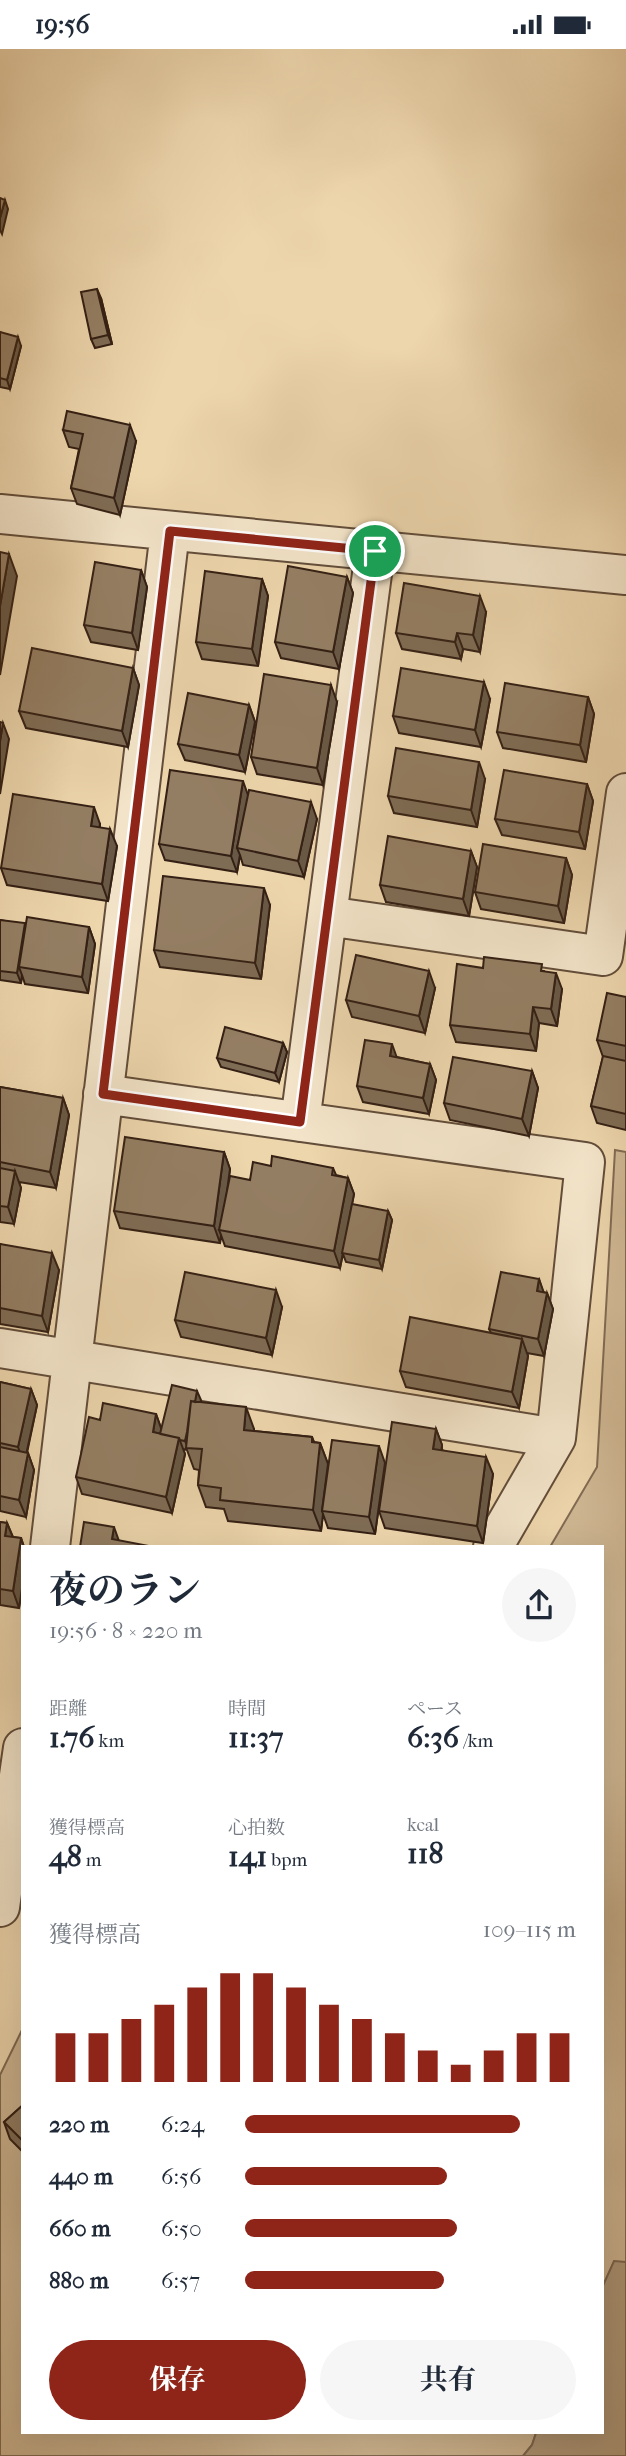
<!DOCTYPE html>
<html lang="ja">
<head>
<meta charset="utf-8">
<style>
  :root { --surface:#fff; --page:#f6f6f7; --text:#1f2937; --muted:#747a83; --accent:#8f2418 }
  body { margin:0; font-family:"IM FELL French Canon","Noto Serif JP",serif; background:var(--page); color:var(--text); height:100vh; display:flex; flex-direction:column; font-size:26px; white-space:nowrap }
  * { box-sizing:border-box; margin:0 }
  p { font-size:23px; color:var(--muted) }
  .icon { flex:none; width:38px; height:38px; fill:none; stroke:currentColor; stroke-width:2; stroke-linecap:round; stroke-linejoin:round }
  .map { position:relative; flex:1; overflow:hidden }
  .sheet { position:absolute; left:21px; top:1496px; width:583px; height:889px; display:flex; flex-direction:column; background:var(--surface); border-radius:0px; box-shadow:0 7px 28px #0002 }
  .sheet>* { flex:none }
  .pin { position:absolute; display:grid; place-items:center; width:60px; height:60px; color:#fff; margin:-30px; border:4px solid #fff; border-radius:50%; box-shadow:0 2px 7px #0007 }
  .round { display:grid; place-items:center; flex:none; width:74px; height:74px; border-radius:37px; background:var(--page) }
  .head { display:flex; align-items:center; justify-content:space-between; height:119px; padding:0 28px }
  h1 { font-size:38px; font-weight:700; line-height:52px }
  .stats { display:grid; grid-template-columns:repeat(3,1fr); gap:10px; height:119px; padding:7px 28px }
  .stats div { display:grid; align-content:center }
  .stats b { font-size:30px; font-weight:700 }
  .stats small { font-size:19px; font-weight:400 }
  .stats p { font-size:19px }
  .chart { height:196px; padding:14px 28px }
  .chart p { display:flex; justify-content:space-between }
  .chart svg { width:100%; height:126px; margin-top:7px; stroke:var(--accent); stroke-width:6 }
  .action { display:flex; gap:14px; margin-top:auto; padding:14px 28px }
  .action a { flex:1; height:80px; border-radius:42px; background:var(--accent); color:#fff; font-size:28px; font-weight:700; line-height:80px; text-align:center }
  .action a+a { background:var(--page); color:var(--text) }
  ul { padding:0 28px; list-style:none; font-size:23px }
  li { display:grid; grid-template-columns:112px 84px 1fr; align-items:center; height:52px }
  li i { height:18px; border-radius:9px; background:var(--accent) }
  .status { display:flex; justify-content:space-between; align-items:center; height:49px; padding:0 35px; background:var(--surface); direction:ltr }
  .status svg { height:19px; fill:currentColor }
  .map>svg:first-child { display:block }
</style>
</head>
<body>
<div class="status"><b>19:56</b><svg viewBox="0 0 49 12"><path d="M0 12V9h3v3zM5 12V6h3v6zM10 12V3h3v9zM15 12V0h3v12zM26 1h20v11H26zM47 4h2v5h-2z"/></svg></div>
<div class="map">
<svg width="626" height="2407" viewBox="0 0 626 2407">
  <rect width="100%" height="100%" fill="#edd5ac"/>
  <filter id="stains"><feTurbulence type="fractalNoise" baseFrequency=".00286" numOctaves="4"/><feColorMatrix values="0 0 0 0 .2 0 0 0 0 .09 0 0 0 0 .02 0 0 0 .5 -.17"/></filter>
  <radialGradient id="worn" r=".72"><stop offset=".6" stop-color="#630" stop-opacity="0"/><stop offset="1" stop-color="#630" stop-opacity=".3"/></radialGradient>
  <path fill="#ceb692" stroke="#816b53" stroke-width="2" d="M 615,1101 L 626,1103 L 626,2213 L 614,2213 L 602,2239 L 602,1498 L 550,1498 L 597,1418 Z
    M 23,1979 L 23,2384 L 536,2384 L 532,2396 L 523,2407 L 0,2407 L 0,2026 Z"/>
  <path fill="#ae9778" stroke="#7d6750" stroke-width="2" d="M 614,2212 L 626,2213 L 626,2407 L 523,2407 L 532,2396 L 536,2384 L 602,2384 L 602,2239 Z"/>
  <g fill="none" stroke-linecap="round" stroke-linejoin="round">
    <defs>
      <path id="minor" d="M 0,465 L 626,526
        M 327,867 L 603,907 L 626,744
        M 103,1045 L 585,1113 L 556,1389 L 493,1498
        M 300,1073 L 375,502
        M 0,1299 L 556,1389
        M 50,1498 L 170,482
        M 0,1858 L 23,1699"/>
    </defs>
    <use href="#minor" stroke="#624d3a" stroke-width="42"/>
    <use href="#minor" stroke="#f3e4c9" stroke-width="38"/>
  </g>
  <path fill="#7f6c55" stroke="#342014" stroke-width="2" d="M 101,249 L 112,295 L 95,299 L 91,290 Z
    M 0,283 L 21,297 L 10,340 L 0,338 Z
    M 63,381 L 136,392 L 120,466 L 77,455 L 71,439 L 79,400 L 69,398 Z
    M 141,521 L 147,538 L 138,601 L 91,593 L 84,576 Z
    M 347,528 L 353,544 L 339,620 L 281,609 L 275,593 Z
    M 262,530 L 268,547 L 258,617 L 202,610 L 196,593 Z
    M 486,563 L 480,603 L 463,600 L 461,610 L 402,600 L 396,584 Z
    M 133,619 L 139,636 L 128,698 L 26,679 L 19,662 Z
    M 588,648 L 594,665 L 586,713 L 503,699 L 497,683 Z
    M 490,650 L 481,698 L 399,684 L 393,667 Z
    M 337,653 L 323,736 L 257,725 L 251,708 Z
    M 249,656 L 255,673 L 245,723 L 185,711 L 178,695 Z
    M 485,730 L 477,778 L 394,764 L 388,747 Z
    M 587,735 L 593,752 L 585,800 L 502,786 L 495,770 Z
    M 248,746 L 317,770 L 304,828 L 243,816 L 240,806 L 237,823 L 165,811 L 159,795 Z
    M 100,775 L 100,778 L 117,797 L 108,852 L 7,836 L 1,819 Z
    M 471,802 L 477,818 L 469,867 L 386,853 L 380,836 Z
    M 566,809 L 572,826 L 564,874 L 481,860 L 475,843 Z
    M 270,856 L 261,930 L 160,918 L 154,901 Z
    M 0,871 L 25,876 L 89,878 L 95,895 L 88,944 L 25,935 L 22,926 L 21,934 L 0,931 Z
    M 483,919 L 544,922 L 562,940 L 557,977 L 539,974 L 536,1002 L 456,993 L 450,976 Z
    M 435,939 L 425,984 L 352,968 L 346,951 Z
    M 626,948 L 626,1081 L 597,1074 L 591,1057 L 603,1008 L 597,991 Z
    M 283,994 L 287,1003 L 279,1033 L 221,1018 L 217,1009 Z
    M 397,1008 L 430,1015 L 436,1031 L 429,1065 L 363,1053 L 357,1037 Z
    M 532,1022 L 538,1039 L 529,1087 L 450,1071 L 444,1054 Z
    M 0,1038 L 63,1049 L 69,1066 L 56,1139 L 19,1133 L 21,1139 L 14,1175 L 0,1173 Z
    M 224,1103 L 230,1120 L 228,1136 L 250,1131 L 271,1117 L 333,1119 L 336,1126 L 348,1129 L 354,1145 L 350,1164 L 388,1162 L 392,1171 L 382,1220 L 346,1213 L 343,1205 L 340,1219 L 225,1197 L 221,1186 L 220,1194 L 120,1179 L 114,1162 Z
    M 0,1195 L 59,1221 L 48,1283 L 0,1275 Z
    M 539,1230 L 543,1243 L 547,1244 L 553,1260 L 544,1307 L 527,1304 L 528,1307 L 519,1359 L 406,1338 L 400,1322 L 491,1284 L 489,1280 Z
    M 282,1258 L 272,1306 L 181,1288 L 175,1271 Z
    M 0,1333 L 31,1340 L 37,1356 L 27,1404 L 28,1404 L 34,1421 L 26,1468 L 0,1462 Z
    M 201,1351 L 200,1353 L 254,1380 L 254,1382 L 312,1388 L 314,1393 L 320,1394 L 328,1415 L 385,1414 L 375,1485 L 328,1479 L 323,1465 L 321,1482 L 228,1472 L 224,1460 L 206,1458 L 198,1436 L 199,1421 L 194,1420 L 187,1401 L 183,1400 L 185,1405 L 172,1464 L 82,1445 L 76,1428 L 100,1371 L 156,1365 L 161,1379 Z
    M 436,1380 L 442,1396 L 442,1401 L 493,1425 L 483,1494 L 385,1479 L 379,1462 Z
    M 0,1473 L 7,1474 L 13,1488 L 21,1489 L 24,1498 L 23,1498 L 23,1533 L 19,1559 L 0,1556 Z
    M 23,2056 L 23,2103 L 10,2090 L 4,2073 Z"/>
  <path fill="#685845" stroke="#342014" stroke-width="2" d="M 5,151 L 8,160 L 2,185 L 0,181 L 0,169 Z
    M 97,240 L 101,249 L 112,295 L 108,286 Z
    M 18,288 L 21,297 L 10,340 L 7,331 Z
    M 130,376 L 136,392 L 120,466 L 114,449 Z
    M 9,505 L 17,527 L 0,626 L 0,557 Z
    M 141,521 L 147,538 L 138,601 L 132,584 Z
    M 347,528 L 353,544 L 339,620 L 333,603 Z
    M 262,530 L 268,547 L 258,617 L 252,600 Z
    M 480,547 L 486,563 L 480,603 L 473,586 Z
    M 457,584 L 463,600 L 461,610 L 455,593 Z
    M 133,619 L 139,636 L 128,698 L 122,682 Z
    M 484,633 L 490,650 L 481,698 L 475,681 Z
    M 331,636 L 337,653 L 323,736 L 317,719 Z
    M 588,648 L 594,665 L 586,713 L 580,696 Z
    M 249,656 L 255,673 L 245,723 L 239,706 Z
    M 3,674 L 9,690 L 0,745 L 0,692 Z
    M 479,713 L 485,730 L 477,778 L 471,761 Z
    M 243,732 L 249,749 L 237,799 L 240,806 L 237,823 L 231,807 Z
    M 587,735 L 593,752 L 585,800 L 579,783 Z
    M 311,753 L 317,770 L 304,828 L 298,812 Z
    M 94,758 L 100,775 L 97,794 L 91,777 Z
    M 110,780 L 117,797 L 108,852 L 102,835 Z
    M 471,802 L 477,818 L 469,867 L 463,850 Z
    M 566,809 L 572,826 L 564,874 L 558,857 Z
    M 264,839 L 270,856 L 261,930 L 255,914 Z
    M 25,874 L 28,883 L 19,918 L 22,926 L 21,934 L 17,924 Z
    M 89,878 L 95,895 L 88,944 L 82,928 Z
    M 429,922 L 435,939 L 425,984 L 419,967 Z
    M 556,924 L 562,940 L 557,977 L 551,960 Z
    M 533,958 L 539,974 L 536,1002 L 530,985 Z
    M 283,994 L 287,1003 L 279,1033 L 275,1024 Z
    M 392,995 L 398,1012 L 390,1007 Z
    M 430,1015 L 436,1031 L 429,1065 L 423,1049 Z
    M 532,1022 L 538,1039 L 529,1087 L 522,1070 Z
    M 63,1049 L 69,1066 L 56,1139 L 50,1123 Z
    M 224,1103 L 230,1120 L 222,1181 L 219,1181 L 221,1186 L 220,1194 L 214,1177 Z
    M 15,1122 L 21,1139 L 14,1175 L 8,1158 Z
    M 348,1129 L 354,1145 L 340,1219 L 334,1202 Z
    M 388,1162 L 392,1171 L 382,1220 L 379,1211 Z
    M 52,1204 L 59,1221 L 48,1283 L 42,1267 Z
    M 539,1230 L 545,1247 L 537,1242 Z
    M 276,1241 L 282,1258 L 272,1306 L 266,1289 Z
    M 547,1244 L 553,1260 L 544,1307 L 538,1290 Z
    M 522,1290 L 528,1307 L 519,1359 L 512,1343 Z
    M 31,1340 L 37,1356 L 24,1415 L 18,1398 Z
    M 197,1342 L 201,1351 L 189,1399 L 188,1399 L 185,1392 Z
    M 246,1358 L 254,1380 L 252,1403 L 244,1381 Z
    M 156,1365 L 162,1382 L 162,1386 L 153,1383 Z
    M 436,1380 L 442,1396 L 439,1417 L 433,1400 Z
    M 312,1388 L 319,1406 L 320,1394 L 328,1415 L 322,1462 L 323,1465 L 321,1482 L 313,1461 Z
    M 179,1389 L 185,1405 L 172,1464 L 166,1448 Z
    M 379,1397 L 385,1414 L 375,1485 L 369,1468 Z
    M 28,1404 L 34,1421 L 26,1468 L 19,1451 Z
    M 486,1408 L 493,1425 L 483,1494 L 477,1477 Z
    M 7,1474 L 14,1491 L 5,1487 Z
    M 114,1478 L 120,1495 L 112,1490 Z
    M 21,1489 L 24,1498 L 23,1498 L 23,1533 L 19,1559 L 13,1542 Z"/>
  <path fill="#947e63" stroke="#342014" stroke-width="2" d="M 0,149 L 5,151 L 0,169 Z
    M 97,240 L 108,286 L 91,290 L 81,243 Z
    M 0,283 L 18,288 L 7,331 L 0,329 Z
    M 67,362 L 130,376 L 114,449 L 71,439 L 83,385 L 63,381 Z
    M 0,503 L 9,505 L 0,557 Z
    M 95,513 L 141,521 L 132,584 L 84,576 Z
    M 288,517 L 347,528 L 333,603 L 275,593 Z
    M 205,522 L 262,530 L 252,600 L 196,593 Z
    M 404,534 L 480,547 L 473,586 L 457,584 L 455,593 L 396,584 Z
    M 32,599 L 133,619 L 122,682 L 19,662 Z
    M 401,619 L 484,633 L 475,681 L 393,667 Z
    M 264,625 L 331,636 L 317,719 L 251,708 Z
    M 505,634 L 588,648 L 580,696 L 497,683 Z
    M 188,644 L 249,656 L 239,706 L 178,695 Z
    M 0,673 L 3,674 L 0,692 Z
    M 396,699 L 479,713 L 471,761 L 388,747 Z
    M 170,721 L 243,732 L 231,807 L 159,795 Z
    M 504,721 L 587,735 L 579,783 L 495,770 Z
    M 249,741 L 311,753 L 298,812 L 237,799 Z
    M 13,745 L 94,758 L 91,777 L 110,780 L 102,835 L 1,819 Z
    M 388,787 L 471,802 L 463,850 L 380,836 Z
    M 483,795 L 566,809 L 558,857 L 475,843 Z
    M 163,827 L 264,839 L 255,914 L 154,901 Z
    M 27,868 L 89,878 L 82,928 L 19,918 Z
    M 0,871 L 25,874 L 17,924 L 0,922 Z
    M 356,906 L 429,922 L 419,967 L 346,951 Z
    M 484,908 L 542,915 L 541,922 L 556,924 L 551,960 L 533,958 L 530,985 L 450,976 L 457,915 L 483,919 Z
    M 607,944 L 626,948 L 626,997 L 597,991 Z
    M 225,978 L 283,994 L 275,1024 L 217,1009 Z
    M 365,991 L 392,995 L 390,1007 L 430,1015 L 423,1049 L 357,1037 Z
    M 603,1007 L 626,1012 L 626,1065 L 591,1057 Z
    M 453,1008 L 532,1022 L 522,1070 L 444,1054 Z
    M 0,1038 L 63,1049 L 50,1123 L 0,1113 Z
    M 125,1088 L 224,1103 L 214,1177 L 114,1162 Z
    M 272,1107 L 333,1119 L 332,1126 L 348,1129 L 334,1202 L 219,1181 L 230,1127 L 250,1131 L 253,1113 L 271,1117 Z
    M 0,1119 L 15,1122 L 8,1158 L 0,1157 Z
    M 352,1155 L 388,1162 L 379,1211 L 342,1204 Z
    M 0,1195 L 52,1204 L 42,1267 L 0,1259 Z
    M 185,1223 L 276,1241 L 266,1289 L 175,1271 Z
    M 501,1223 L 539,1230 L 537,1242 L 547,1244 L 538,1290 L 489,1280 Z
    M 410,1268 L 522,1290 L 512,1343 L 400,1322 Z
    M 0,1333 L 31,1340 L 18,1398 L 0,1394 Z
    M 172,1336 L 197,1342 L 195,1353 L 191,1352 L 187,1383 L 185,1392 L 180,1391 L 179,1389 L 160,1385 Z
    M 191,1352 L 246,1358 L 244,1381 L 312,1388 L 312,1393 L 320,1394 L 313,1461 L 220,1451 L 221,1439 L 198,1436 L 202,1400 L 186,1399 Z
    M 103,1354 L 156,1365 L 153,1383 L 179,1389 L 166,1448 L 76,1428 L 89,1368 L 100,1371 Z
    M 392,1373 L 436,1380 L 433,1400 L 486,1408 L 477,1477 L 379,1462 Z
    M 332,1391 L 379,1397 L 369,1468 L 322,1462 Z
    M 0,1398 L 28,1404 L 19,1451 L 0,1447 Z
    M 0,1473 L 7,1474 L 5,1487 L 21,1489 L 13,1542 L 0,1540 Z
    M 84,1473 L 114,1478 L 112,1490 L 149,1497 L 149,1498 L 80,1498 Z
    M 23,2056 L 23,2090 L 22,2091 L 4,2073 Z"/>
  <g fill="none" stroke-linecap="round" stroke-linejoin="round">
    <defs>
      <path id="route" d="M 170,482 L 375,502 L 300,1073 L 103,1045 Z"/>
    </defs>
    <use href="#route" stroke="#fff" stroke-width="14"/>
    <use href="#route" stroke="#8f2418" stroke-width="9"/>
  </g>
  <rect width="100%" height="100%" filter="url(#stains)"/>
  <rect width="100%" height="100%" fill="url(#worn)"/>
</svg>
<div class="pin" style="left:375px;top:502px;background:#1e9e55"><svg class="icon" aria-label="arrive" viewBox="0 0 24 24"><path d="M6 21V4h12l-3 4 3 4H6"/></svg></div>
<section class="sheet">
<div class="head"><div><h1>夜のラン</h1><p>19:56 · 8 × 220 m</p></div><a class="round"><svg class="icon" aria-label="share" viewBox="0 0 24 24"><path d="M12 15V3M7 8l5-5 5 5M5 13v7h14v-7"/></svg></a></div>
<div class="stats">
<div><p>距離</p><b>1.76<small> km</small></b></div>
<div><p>時間</p><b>11:37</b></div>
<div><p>ペース</p><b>6:36<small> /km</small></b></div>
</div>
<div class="stats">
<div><p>獲得標高</p><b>48<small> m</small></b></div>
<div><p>心拍数</p><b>141<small> bpm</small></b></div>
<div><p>kcal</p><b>118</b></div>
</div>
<div class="chart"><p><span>獲得標高</span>109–115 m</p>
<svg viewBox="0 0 160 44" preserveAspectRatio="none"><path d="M5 44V27M15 44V27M25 44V22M35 44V17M45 44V11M55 44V6M65 44V6M75 44V11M85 44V17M95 44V22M105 44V27M115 44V33M125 44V38M135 44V33M145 44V27M155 44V27"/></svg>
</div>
<ul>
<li><b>220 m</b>6:24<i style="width:83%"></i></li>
<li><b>440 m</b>6:56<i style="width:61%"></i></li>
<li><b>660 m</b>6:50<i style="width:64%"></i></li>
<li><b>880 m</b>6:57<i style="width:60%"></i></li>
</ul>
<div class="action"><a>保存</a><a>共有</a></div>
</section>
</div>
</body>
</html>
